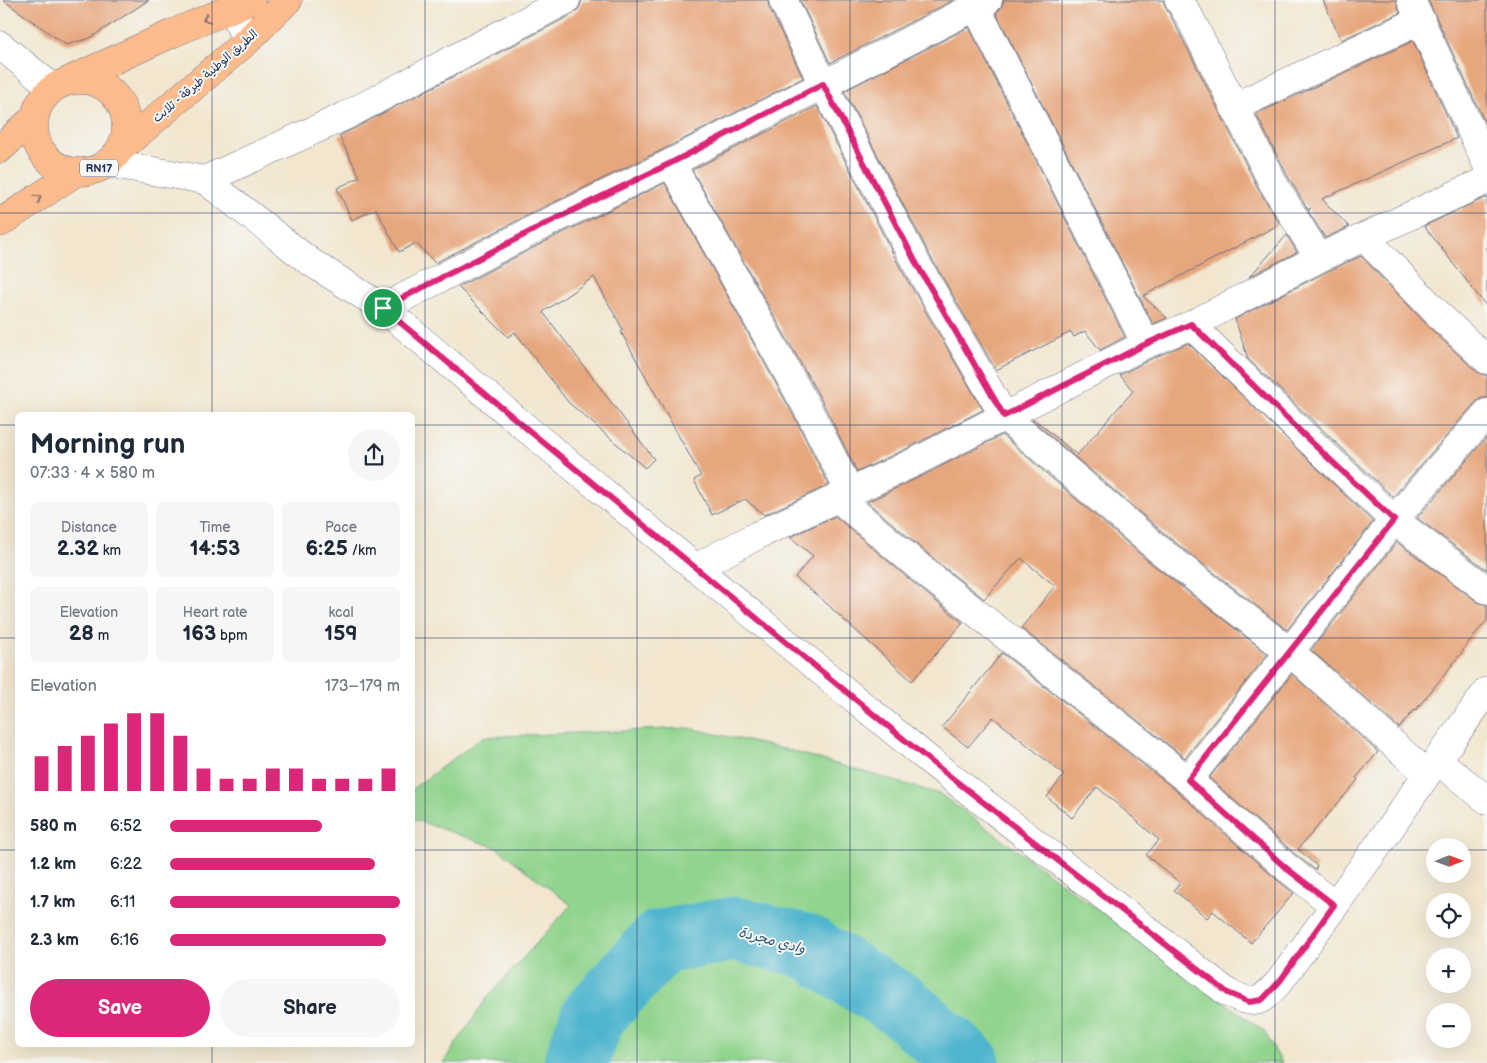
<!DOCTYPE html>
<html lang="en">
<head>
<meta charset="utf-8">
<style>
  :root { --surface:#fff; --page:#f6f6f7; --text:#1f2937; --muted:#747a83; --accent:#db2777 }
  body { margin:0; font-family:"Balsamiq Sans","Playpen Sans Arabic",sans-serif; background:var(--page); color:var(--text); height:100vh; display:flex; flex-direction:column; font-size:19px; white-space:nowrap }
  * { box-sizing:border-box; margin:0 }
  p { font-size:16px; color:var(--muted) }
  .icon { flex:none; width:28px; height:28px; fill:none; stroke:currentColor; stroke-width:2; stroke-linecap:round; stroke-linejoin:round }
  .map { position:relative; flex:1; overflow:hidden }
  .details { position:absolute; left:15px; top:412px; width:400px; height:635px; display:flex; flex-direction:column; background:var(--surface); border-radius:8px; box-shadow:0 5px 20px #0002 }
  .details>* { flex:none }
  .needle { width:32px; rotate:89deg }
  .buttons { position:absolute; left:1426px; top:838px; display:grid; gap:10px }
  .buttons a { display:grid; place-items:center; width:45px; height:45px; border-radius:50%; background:var(--surface); box-shadow:0 5px 20px #0002; font-size:25px }
  .pin { position:absolute; display:grid; place-items:center; width:42px; height:42px; color:#fff; margin:-21px; border:2px solid #fff; border-radius:50%; box-shadow:0 1px 5px #0007 }
  .round { display:grid; place-items:center; flex:none; width:52px; height:52px; border-radius:26px; background:var(--page) }
  .summary { display:flex; align-items:center; justify-content:space-between; height:85px; padding:0 15px }
  h1 { font-size:28px; font-weight:800; line-height:38px }
  .stats { display:grid; grid-template-columns:repeat(3,1fr); gap:8px; height:85px; padding:5px 15px }
  .stats div { display:grid; align-content:center; border-radius:8px; background:var(--page); text-align:center }
  .stats b { font-size:21px; font-weight:800 }
  .stats small { font-size:14px; font-weight:400 }
  .stats p { font-size:14px }
  .chart { height:140px; padding:10px 15px }
  .chart p { display:flex; justify-content:space-between }
  .chart svg { width:100%; height:90px; margin-top:5px; stroke:var(--accent); stroke-width:6 }
  .cta { display:flex; gap:10px; margin-top:auto; padding:10px 15px }
  .cta a { flex:1; height:58px; border-radius:30px; background:var(--accent); color:#fff; font-size:20px; font-weight:800; line-height:58px; text-align:center }
  .cta a+a { background:var(--page); color:var(--text) }
  ul { padding:0 15px; list-style:none; font-size:16px }
  li { display:grid; grid-template-columns:80px 60px 1fr; align-items:center; height:38px }
  li i { height:12px; border-radius:6px; background:var(--accent) }
  .map>svg:first-child { display:block }
</style>
</head>
<body>
<div class="map">
<svg width="1487" height="1063" viewBox="0 0 1487 1063">
  <rect width="100%" height="100%" fill="#f6f6f2"/>
  <filter id="ink" filterUnits="userSpaceOnUse"><feTurbulence type="fractalNoise" baseFrequency=".02" numOctaves="2"/><feDisplacementMap in="SourceGraphic" scale="10" xChannelSelector="R" yChannelSelector="G"/><feConvolveMatrix kernelMatrix="1 2 1 2 8 2 1 2 1" color-interpolation-filters="sRGB"/></filter>
  <filter id="wash" filterUnits="userSpaceOnUse"><feTurbulence type="fractalNoise" baseFrequency=".0096" numOctaves="4" result="noise"/><feDisplacementMap in="SourceGraphic" scale="20" xChannelSelector="R" yChannelSelector="G"/><feGaussianBlur stdDeviation="1.12" result="paint"/><feColorMatrix in="noise" values="0 0 0 0 0 0 0 0 0 0 0 0 0 0 0 0 0 1.4 0 .05"/><feComposite in="paint" operator="in"/></filter>
  <g filter="url(#wash)">
    <rect width="100%" height="100%" fill="#f2e6cf"/>
    <path fill="#91d48d" stroke="#568276" d="M 689,728 L 788,750 L 940,794 L 1264,1031 L 1282,1063 L 443,1063 L 487,998 L 571,905 L 497,848 L 413,819 L 412,789 L 483,737 Z"/>
    <g fill="none" stroke-linecap="round" stroke-linejoin="round">
      <path stroke="#50b5ce" stroke-width="65" d="M 576,1063 L 593,1016 L 660,942 L 735,929 L 806,946 L 903,1007 L 968,1063"/>
    </g>
    <g id="blocks">
      <path fill="#e7a77e" d="M 3,0 L 149,0 L 90,38 L 66,45 Z
        M 582,0 L 768,0 L 769,7 L 803,78 L 664,149 L 540,209 L 435,263 L 416,243 L 399,252 L 376,209 L 352,220 L 337,188 L 360,177 L 339,136 L 573,14 L 579,8 Z
        M 800,0 L 954,0 L 830,63 Z
        M 1004,0 L 1163,0 L 1166,8 L 1175,24 L 1259,190 L 1280,224 L 1143,296 L 1167,318 L 1153,324 L 996,13 L 1001,8 Z
        M 1323,0 L 1396,0 L 1400,13 L 1341,40 Z
        M 1428,0 L 1487,0 L 1487,124 L 1486,125 Z
        M 969,27 L 1125,337 L 1100,350 L 1085,331 L 1074,337 L 1071,332 L 996,370 L 929,254 L 844,91 Z
        M 1413,41 L 1457,138 L 1322,199 L 1349,227 L 1325,238 L 1308,211 L 1311,208 L 1308,210 L 1287,175 L 1256,114 Z
        M 817,106 L 901,269 L 983,410 L 910,447 L 857,472 L 823,403 L 692,170 Z
        M 665,183 L 795,418 L 829,485 L 764,515 L 745,499 L 712,515 L 694,480 L 701,476 L 621,332 L 623,330 L 594,277 L 543,312 L 654,459 L 645,468 L 568,402 L 515,332 L 508,337 L 458,287 L 554,237 Z
        M 1487,197 L 1487,307 L 1424,226 Z
        M 1287,235 L 1297,252 L 1249,277 Z
        M 1361,256 L 1433,331 L 1476,371 L 1483,375 L 1487,375 L 1487,398 L 1481,398 L 1475,403 L 1393,497 L 1248,359 L 1235,319 L 1326,272 Z
        M 1188,343 L 1373,522 L 1287,630 L 1167,536 L 1032,420 L 1034,419 L 1077,455 L 1133,391 L 1120,375 L 1153,358 Z
        M 1002,435 L 1147,560 L 1268,654 L 1185,758 L 1021,628 L 1055,586 L 1021,558 L 984,599 L 941,565 L 867,502 L 924,475 Z
        M 1487,437 L 1487,570 L 1417,518 Z
        M 835,516 L 921,589 L 963,623 L 912,681 L 832,609 L 832,608 L 795,577 L 813,556 L 790,537 Z
        M 1397,542 L 1478,602 L 1487,605 L 1487,620 L 1463,649 L 1464,650 L 1415,711 L 1414,710 L 1399,728 L 1311,650 Z
        M 1002,653 L 1178,792 L 1276,879 L 1294,893 L 1251,943 L 1213,911 L 1207,918 L 1174,890 L 1180,883 L 1146,855 L 1159,840 L 1097,787 L 1072,818 L 1047,797 L 1064,775 L 993,717 L 968,747 L 942,727 Z
        M 1292,674 L 1378,752 L 1356,778 L 1358,780 L 1298,849 L 1317,866 L 1315,870 L 1296,855 L 1209,778 Z"/>
    </g>
  </g>
  <g filter="url(#ink)">
    <use href="#blocks" fill-opacity="0" stroke="#666f86" stroke-width="1"/>
    <g fill="none" stroke-linecap="round" stroke-linejoin="round">
      <defs>
        <path id="minor" d="M 234,0 L 231,8 L 247,41
          M 783,0 L 823,84 L 915,261 L 1004,416 L 1157,548 L 1290,652 L 1427,774
          M 1179,0 L 1189,16 L 1273,183 L 1319,258
          M 1411,0 L 1487,165
          M 976,7 L 1146,344
          M 0,45 L 53,88
          M 1234,107 L 1421,20
          M 107,163 L 205,180 L 309,261 L 383,308 L 532,433 L 929,760 L 1228,993 C 1259,1006 1258,1004 1280,981 L 1382,840 L 1427,774 L 1487,691
          M 671,163 L 809,411 L 850,492
          M 205,180 L 345,116 L 566,0
          M 1364,237 L 1444,320 L 1487,360
          M 383,308 L 547,223 L 671,163 L 988,0
          M 1191,325 L 1305,436 L 1394,520 L 1487,590
          M 838,498 L 931,577 L 1188,780 L 1286,867 L 1334,905
          M 695,568 L 758,535 L 917,461 L 1146,344 L 1191,325 L 1319,258 L 1487,180
          M 1437,760 L 1487,800
          M 1188,780 L 1394,520 L 1487,413"/>
        <path id="major" d="M 70,80 L 171,34 L 251,0
          M34 126a46 46 0 1 1 92 0a46 46 0 1 1-92 0Z
          M 0,149 L 35,117
          M 119,150 L 247,41 L 288,0
          M 0,223 L 76,172"/>
      </defs>
      <use href="#minor" stroke="#666f86" stroke-width="29"/>
      <use href="#major" stroke="#666f86" stroke-width="29"/>
      <use href="#minor" stroke="#fff" stroke-width="28"/>
      <use href="#major" stroke="#fbbb8d" stroke-width="28"/>
    </g>
    <defs><path id="oneway-chevron" d="M-2-3.5L2.5 0L-2 3.5" fill="none" stroke-width="1.6" stroke-linecap="round" stroke-linejoin="round" transform="scale(1.25)"/></defs>
    <g stroke="#806e73">
      <use href="#oneway-chevron" transform="translate(206 19) rotate(157)"/>
      <use href="#oneway-chevron" transform="translate(38 198) rotate(-34)"/>
    </g>
  </g>
  <g fill="none" stroke-linecap="round" stroke-linejoin="round" filter="url(#ink)">
    <defs>
      <path id="route" d="M 823,84 L 915,261 L 1004,416 L 1146,344 L 1191,324 L 1305,436 L 1394,520 L 1188,780 L 1286,868 L 1334,905 L 1280,981 L 1262,1000 L 1249,1002 L 1228,993 L 929,760 L 532,433 L 383,308 L 547,223 L 671,163 Z"/>
    </defs>
    <use href="#route" stroke="#fff" stroke-width="10"/>
    <use href="#route" stroke="#db2777" stroke-width="6"/>
  </g>
  <path fill="none" stroke="#1b2f5e" stroke-width="1" stroke-opacity="0.55" d="M 212,0 L 212,415M 425,0 L 425,1063M 637,0 L 637,1063M 850,0 L 850,1063M 1062,0 L 1062,1063M 1275,0 L 1275,1063M 0,213 L 1487,213M 0,425 L 18,425M 412,425 L 1487,425M 0,638 L 18,638M 412,638 L 1487,638M 0,850 L 18,850M 412,850 L 1435,850M 1462,850 L 1487,850M 212,1045 L 212,1063"/>
  <g text-anchor="middle" stroke-width="4" stroke-linejoin="round" paint-order="stroke">
    <rect fill="#f6f6f2" stroke="#5d6b8a" stroke-width="1" x="80" y="159.5" width="38" height="17" rx="4"/>
    <g font-size="11" font-weight="bold" fill="#1b2f5e">
      <text x="99" y="172">RN17</text>
    </g>
    <g font-size="12" fill="#1b2f5e" stroke="#f6f6f2">
      <text transform="translate(205 76) rotate(-41)" y="4">الطريق الوطنية طبرقة - تلابت</text>
    </g>
    <g font-size="14" font-style="italic" fill="#2b5780" stroke="#f6f6f2">
      <text transform="translate(772 940) rotate(15)" y="5">وادي مجردة</text>
    </g>
  </g>
</svg>
<div class="buttons">
<a><svg class="needle" viewBox="-14 -14 28 28"><path d="M0-13l5 13h-10z" fill="#e53935"/><path d="M0 13l5-13h-10z" fill="#747a83"/></svg></a>
<a><svg class="icon" aria-label="locate" viewBox="0 0 24 24"><circle cx="12" cy="12" r="6"/><path d="M12 2v4M12 18v4M2 12h4M18 12h4"/></svg></a>
<a>+</a>
<a>−</a>
</div>
<div class="pin" style="left:383px;top:308px;background:#1e9e55"><svg class="icon" aria-label="arrive" viewBox="0 0 24 24"><path d="M6 21V4h12l-3 4 3 4H6"/></svg></div>
<section class="details">
<div class="summary"><div><h1>Morning run</h1><p>07:33 · 4 × 580 m</p></div><a class="round"><svg class="icon" aria-label="share" viewBox="0 0 24 24"><path d="M12 15V3M7 8l5-5 5 5M5 13v7h14v-7"/></svg></a></div>
<div class="stats">
<div><p>Distance</p><b>2.32<small> km</small></b></div>
<div><p>Time</p><b>14:53</b></div>
<div><p>Pace</p><b>6:25<small> /km</small></b></div>
</div>
<div class="stats">
<div><p>Elevation</p><b>28<small> m</small></b></div>
<div><p>Heart rate</p><b>163<small> bpm</small></b></div>
<div><p>kcal</p><b>159</b></div>
</div>
<div class="chart"><p><span>Elevation</span>173–179 m</p>
<svg viewBox="0 0 160 44" preserveAspectRatio="none"><path d="M5 44V27M15 44V22M25 44V17M35 44V11M45 44V6M55 44V6M65 44V17M75 44V33M85 44V38M95 44V38M105 44V33M115 44V33M125 44V38M135 44V38M145 44V38M155 44V33"/></svg>
</div>
<ul>
<li><b>580 m</b>6:52<i style="width:66%"></i></li>
<li><b>1.2 km</b>6:22<i style="width:89%"></i></li>
<li><b>1.7 km</b>6:11<i style="width:100%"></i></li>
<li><b>2.3 km</b>6:16<i style="width:94%"></i></li>
</ul>
<div class="cta"><a>Save</a><a>Share</a></div>
</section>
</div>
</body>
</html>
